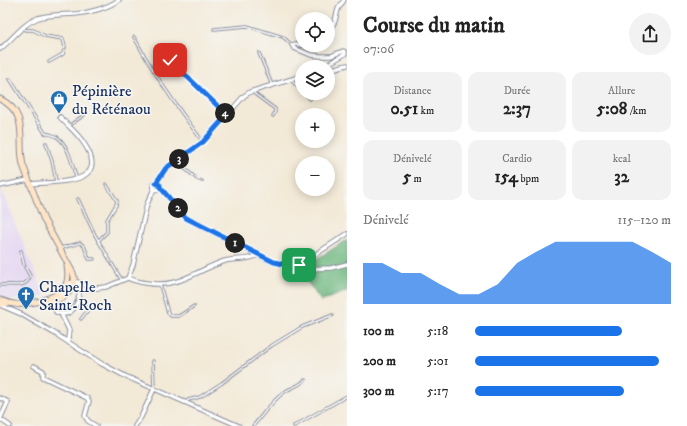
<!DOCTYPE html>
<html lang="fr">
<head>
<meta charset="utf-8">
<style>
  :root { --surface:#fff; --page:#f2f2f2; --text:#222; --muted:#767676; --accent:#1a73e8 }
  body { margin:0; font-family:"IM FELL DW Pica",serif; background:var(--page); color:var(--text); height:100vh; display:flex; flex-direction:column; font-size:15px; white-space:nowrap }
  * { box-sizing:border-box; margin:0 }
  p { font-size:13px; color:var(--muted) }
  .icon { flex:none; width:22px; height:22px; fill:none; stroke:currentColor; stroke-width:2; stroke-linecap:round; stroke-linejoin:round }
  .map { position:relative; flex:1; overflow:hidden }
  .panel { display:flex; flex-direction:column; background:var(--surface); width:340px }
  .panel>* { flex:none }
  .buttons { position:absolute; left:295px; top:12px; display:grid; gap:8px }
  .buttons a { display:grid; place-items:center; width:40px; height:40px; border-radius:50%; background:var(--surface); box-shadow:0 2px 10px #0003; font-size:20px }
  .pin { position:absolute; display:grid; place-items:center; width:34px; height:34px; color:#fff; margin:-17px; border-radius:8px; box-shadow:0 2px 6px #0006 }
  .km { position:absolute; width:20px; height:20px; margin:-10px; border-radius:50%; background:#222; color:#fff; font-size:11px; line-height:20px; text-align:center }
  .round { display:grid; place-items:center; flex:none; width:42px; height:42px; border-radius:21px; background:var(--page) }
  .headline { display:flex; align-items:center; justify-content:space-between; height:68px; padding:0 16px }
  h1 { font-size:22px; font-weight:700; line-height:30px }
  .figures { display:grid; grid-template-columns:repeat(3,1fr); gap:6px; height:68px; padding:4px 16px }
  .figures div { display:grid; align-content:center; border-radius:10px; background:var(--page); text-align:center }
  .figures b { font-size:17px; font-weight:700 }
  .figures small { font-size:11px; font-weight:400 }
  .figures p { font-size:11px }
  .chart { height:112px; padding:8px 16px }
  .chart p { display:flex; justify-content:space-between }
  .chart svg { width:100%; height:72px; margin-top:4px; fill:var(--accent); opacity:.7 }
  ul { padding:0 16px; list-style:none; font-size:13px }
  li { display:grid; grid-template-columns:64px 48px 1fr; align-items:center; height:30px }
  li i { height:10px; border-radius:5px; background:var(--accent) }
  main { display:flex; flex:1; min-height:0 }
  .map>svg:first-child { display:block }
</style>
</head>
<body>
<main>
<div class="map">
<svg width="347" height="426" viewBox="0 0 347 426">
  <rect width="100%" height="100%" fill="#f6f6f2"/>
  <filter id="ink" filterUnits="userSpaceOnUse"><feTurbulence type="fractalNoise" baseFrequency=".025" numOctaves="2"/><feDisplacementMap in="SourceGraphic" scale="8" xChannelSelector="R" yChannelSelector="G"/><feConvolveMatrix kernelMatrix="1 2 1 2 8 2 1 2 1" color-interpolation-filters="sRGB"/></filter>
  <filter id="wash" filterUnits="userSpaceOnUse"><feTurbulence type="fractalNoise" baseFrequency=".012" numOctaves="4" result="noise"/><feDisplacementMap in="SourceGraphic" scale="16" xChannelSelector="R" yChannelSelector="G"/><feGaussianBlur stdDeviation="0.9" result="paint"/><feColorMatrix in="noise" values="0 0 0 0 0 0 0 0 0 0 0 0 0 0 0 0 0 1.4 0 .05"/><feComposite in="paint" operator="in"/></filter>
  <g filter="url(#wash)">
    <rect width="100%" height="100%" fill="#f3e9d7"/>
    <path fill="#e3d3f2" d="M 0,189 L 1,189 L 45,296 L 25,301 L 0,298 Z"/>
    <path fill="#6fb880" stroke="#45746f" d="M 347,240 L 347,291 L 321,301 L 299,270 Z"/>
  </g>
  <g filter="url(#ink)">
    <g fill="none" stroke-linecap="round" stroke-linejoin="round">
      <defs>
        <path id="service" d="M 23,28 L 26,30 L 33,30 L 45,36 L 63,39 L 65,47 L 63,54 L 49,62
          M 214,29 L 247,26 L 283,37 L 291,44
          M 134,37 C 155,76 177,107 203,142
          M 259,53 L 272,85
          M 170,60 L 227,114
          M 10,79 L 45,133 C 49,134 54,135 57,137 C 69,145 72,165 76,177
          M 292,81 L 302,91
          M 252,91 L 256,95 L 275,109 L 275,112 L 273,116
          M 304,93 L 310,99
          M 70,125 L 84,115
          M 46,143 L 52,161 L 56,181
          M 177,162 L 197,179 L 202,181
          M 78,199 L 95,235 L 121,279
          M 98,241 L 107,232 L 107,220 L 116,205 L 117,201 L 106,184
          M 61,248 L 80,243 L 84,246 L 89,259 L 94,259
          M 0,285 C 11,283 26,290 30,276 L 24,265 L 21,251
          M 160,285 L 168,313 L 171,316 L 179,316 L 194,306
          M 78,304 L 87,307 L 88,310 L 81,319
          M 153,361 L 154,387
          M 186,402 L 188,400 L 200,397 L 222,383 L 271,346 L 302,327 L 333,315
          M 253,426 C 263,415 273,399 286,391 C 293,387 299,386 305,380
          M 294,426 L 347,396"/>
        <path id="minor" d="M 328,33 L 335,21 L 338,9 L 344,0
          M 302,45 L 295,44 L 292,45 L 294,48 L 311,55 L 320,56 L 331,56 L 343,51 L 345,52 L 345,54 L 323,67
          M 303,45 L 307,46 L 315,45
          M 0,49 C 13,39 22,24 38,18 C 51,14 62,15 75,14 C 89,13 107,8 119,0
          M 328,70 L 347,65
          M153.5 186a3.5 3.5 0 1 1 7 0a3.5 3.5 0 1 1-7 0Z
          M 156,183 L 166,168 L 203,142 L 244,96 L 250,92 L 302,76
          M 30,184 C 56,181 114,186 83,142 C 77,133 68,126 60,117
          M 0,186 L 28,180
          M 160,187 L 186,218 L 258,255 L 273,262 L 288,265 L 299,265 L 347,234
          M 299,265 L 304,269 L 331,268 L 347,264
          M 128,278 C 134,281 139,282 146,283 C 179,289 196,270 225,261 C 236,258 248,261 258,255
          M 64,289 L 62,294 L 53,299 L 52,301 L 56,312 C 74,321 83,296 78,282 L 74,282 L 67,284
          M 80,290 L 106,287 L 128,278 L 133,265 L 147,204 L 154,189
          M 0,305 L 21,314 L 54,333 L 102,364 L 125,376 L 239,426
          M 61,314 L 69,330 L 68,339 L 69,343
          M 34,366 L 43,371 L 43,377 L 87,398 L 89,401 L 85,416 L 88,421 L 96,426
          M 0,398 L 8,402 L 0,419 L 10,426
          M 135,426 L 141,417 L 154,389"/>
        <path id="secondary" d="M 0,99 C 30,114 17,139 23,165 L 44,220 L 73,273 C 78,286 65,300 52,301 C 47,302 41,301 36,302 C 29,303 22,306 15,304 C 10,304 5,301 0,300
          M 43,300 C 61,294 71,288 67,266
          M 0,304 L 9,303"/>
      </defs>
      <use href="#service" stroke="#878c9a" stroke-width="3.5"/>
      <use href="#minor" stroke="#878c9a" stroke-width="5.5"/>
      <use href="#secondary" stroke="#878c9a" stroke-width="7"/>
      <use href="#service" stroke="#fff" stroke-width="1.5"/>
      <use href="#minor" stroke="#fff" stroke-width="3.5"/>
      <use href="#secondary" stroke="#ffe4c6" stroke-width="5"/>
    </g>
  </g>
  <g fill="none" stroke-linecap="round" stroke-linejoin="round" filter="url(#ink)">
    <defs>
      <path id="route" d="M 170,60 L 227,115 L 203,142 L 166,168 L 156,183 L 160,185 L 160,187 L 186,218 L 274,262 L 288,265 L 299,265"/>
    </defs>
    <use href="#route" stroke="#fff" stroke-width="8"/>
    <use href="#route" stroke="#1a73e8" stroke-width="5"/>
  </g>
  <defs>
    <symbol id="shop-pin" viewBox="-11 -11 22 30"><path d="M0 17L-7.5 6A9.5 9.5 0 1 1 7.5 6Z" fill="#1f6fb2" stroke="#f6f6f2"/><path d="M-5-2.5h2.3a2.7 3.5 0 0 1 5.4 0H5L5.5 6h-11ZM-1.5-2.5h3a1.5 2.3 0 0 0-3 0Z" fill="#fff"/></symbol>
    <symbol id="church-pin" viewBox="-11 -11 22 30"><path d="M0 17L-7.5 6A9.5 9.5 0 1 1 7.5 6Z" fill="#1f6fb2" stroke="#f6f6f2"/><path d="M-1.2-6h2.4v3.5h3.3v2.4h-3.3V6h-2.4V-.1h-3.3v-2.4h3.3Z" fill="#fff"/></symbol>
  </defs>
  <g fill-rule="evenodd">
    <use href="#shop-pin" x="49" y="89" width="20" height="27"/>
    <use href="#church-pin" x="16" y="285" width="20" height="27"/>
  </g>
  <g text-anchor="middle" stroke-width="3" stroke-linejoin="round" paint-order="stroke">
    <g font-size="16" fill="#1b2f5e" stroke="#f6f6f2" text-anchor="start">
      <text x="72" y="96">Pépinière<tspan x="72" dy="18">du Réténaou</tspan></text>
      <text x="39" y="292">Chapelle<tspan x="39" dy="18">Saint-Roch</tspan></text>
    </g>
  </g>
</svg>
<div class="buttons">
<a><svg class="icon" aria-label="locate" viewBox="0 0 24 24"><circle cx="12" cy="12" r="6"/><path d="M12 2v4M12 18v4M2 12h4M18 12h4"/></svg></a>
<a><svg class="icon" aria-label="layers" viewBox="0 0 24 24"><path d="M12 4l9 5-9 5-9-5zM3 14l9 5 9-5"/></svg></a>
<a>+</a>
<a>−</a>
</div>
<div class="pin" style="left:299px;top:265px;background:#1e9e55"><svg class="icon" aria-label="arrive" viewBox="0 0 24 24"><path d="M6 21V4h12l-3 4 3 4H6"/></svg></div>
<div class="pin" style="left:170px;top:60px;background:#d93025"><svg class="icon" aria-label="check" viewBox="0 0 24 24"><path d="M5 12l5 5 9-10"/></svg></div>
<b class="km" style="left:235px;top:243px">1</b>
<b class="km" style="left:178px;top:208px">2</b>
<b class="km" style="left:179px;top:159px">3</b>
<b class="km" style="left:225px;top:113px">4</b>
</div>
<section class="panel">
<div class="headline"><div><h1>Course du matin</h1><p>07:06</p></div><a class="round"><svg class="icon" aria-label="share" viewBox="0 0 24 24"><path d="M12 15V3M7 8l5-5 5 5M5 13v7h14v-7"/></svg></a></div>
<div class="figures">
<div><p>Distance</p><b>0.51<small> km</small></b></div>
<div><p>Durée</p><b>2:37</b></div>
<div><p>Allure</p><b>5:08<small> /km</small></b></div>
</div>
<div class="figures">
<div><p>Dénivelé</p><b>5<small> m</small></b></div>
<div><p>Cardio</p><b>154<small> bpm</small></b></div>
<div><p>kcal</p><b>32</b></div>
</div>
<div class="chart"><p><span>Dénivelé</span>115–120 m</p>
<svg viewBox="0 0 160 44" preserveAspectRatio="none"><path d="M0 44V19L10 19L20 25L30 25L40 32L50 38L60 38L70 32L80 19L90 12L100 6L110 6L120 6L130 6L140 6L150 12L160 19V44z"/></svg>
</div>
<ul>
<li><b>100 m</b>5:18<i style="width:75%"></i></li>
<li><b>200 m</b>5:01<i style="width:94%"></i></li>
<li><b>300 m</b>5:17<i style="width:76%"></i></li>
</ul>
</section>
</main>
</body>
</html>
